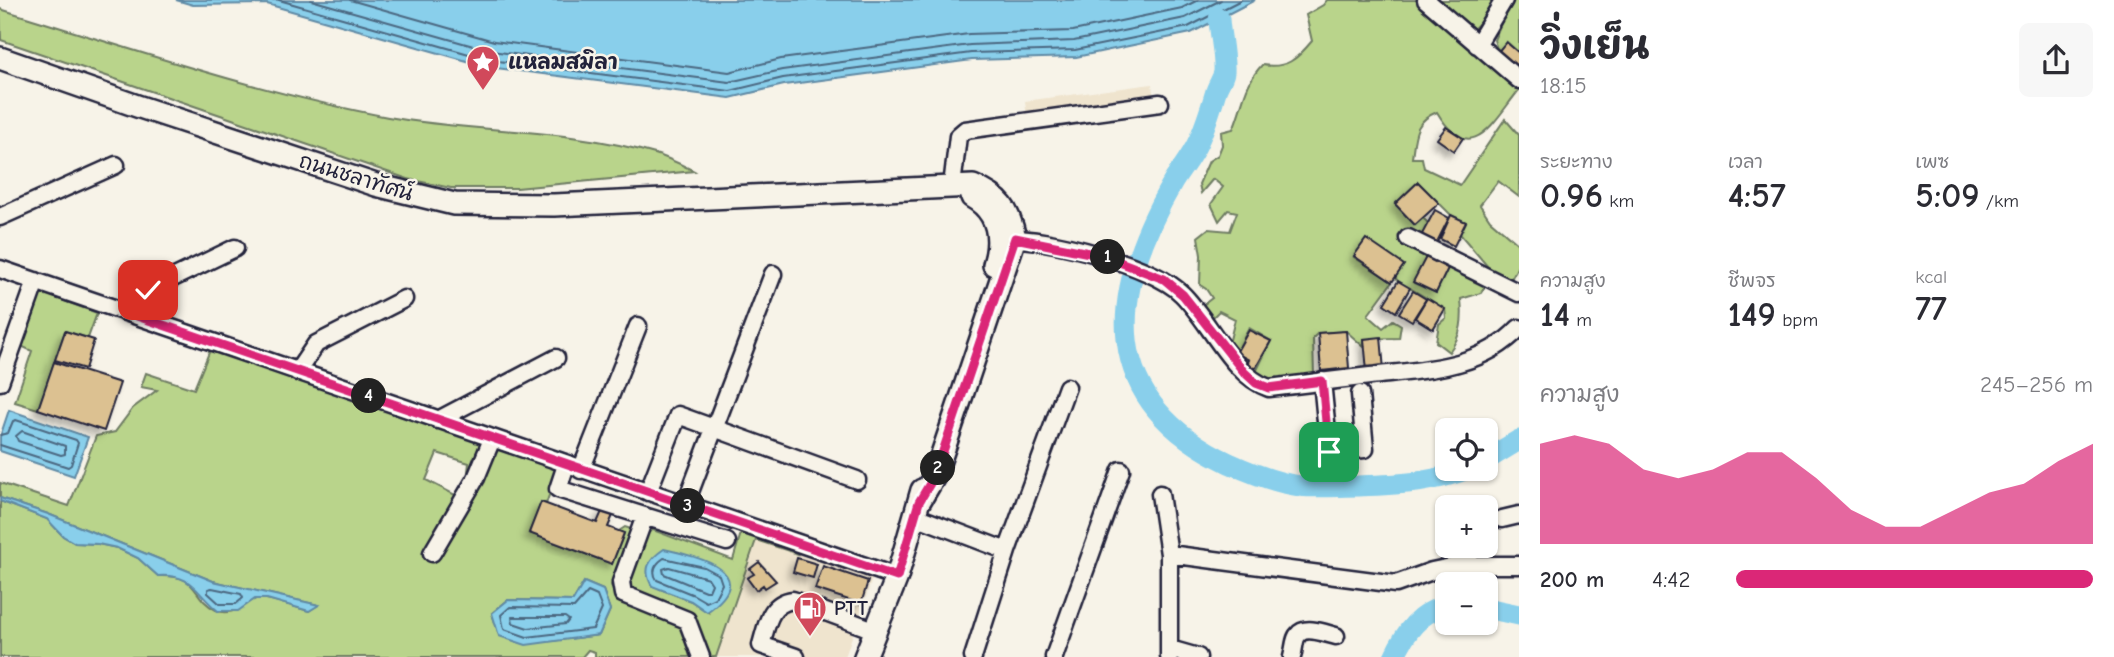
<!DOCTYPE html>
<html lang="th">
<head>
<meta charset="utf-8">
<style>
  :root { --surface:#fff; --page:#f7f7f7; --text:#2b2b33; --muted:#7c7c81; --accent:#db2777 }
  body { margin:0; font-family:"Comic Neue","Playpen Sans Thai",sans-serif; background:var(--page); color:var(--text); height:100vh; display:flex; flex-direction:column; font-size:26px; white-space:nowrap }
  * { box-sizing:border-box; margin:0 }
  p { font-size:23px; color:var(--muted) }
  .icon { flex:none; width:38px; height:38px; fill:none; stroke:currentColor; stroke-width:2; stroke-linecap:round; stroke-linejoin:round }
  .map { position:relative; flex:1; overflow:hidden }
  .drawer { display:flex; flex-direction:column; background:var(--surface); width:595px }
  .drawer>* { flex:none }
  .tools { position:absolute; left:1435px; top:418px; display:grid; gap:14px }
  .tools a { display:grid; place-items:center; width:63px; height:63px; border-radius:10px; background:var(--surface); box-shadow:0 2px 5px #0004; font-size:35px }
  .pin { position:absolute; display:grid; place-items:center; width:60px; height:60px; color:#fff; margin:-30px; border-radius:14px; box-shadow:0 4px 10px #0006 }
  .km { position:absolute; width:35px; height:35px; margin:-18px; border-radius:50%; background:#222; color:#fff; font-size:19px; line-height:35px; text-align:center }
  .round { display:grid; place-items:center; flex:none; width:74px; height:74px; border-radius:10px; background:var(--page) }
  .headline { display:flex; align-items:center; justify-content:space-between; height:119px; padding:0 21px }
  h1 { font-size:38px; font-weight:700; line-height:52px }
  .stats { display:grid; grid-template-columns:repeat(3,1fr); gap:10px; height:119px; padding:7px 21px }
  .stats div { display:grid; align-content:center }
  .stats b { font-size:35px; font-weight:700 }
  .stats small { font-size:19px; font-weight:400 }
  .stats p { font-size:19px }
  .chart { height:196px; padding:14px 21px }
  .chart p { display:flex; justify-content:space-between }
  .chart svg { width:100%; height:126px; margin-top:7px; fill:var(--accent); opacity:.7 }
  ul { padding:0 21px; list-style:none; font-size:23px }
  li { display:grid; grid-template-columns:112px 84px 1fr; align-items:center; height:52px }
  li i { height:18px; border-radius:9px; background:var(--accent) }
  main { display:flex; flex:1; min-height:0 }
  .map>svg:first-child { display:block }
</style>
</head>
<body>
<main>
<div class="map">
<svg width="1519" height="657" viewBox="0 0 1519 657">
  <defs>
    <filter id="shadow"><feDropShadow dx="-5" dy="5" stdDeviation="3.5" flood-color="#0004"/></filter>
  </defs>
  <rect width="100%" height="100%" fill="#f7f3e8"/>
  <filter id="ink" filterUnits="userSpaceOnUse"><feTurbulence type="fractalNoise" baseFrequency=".0143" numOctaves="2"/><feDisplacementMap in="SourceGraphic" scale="14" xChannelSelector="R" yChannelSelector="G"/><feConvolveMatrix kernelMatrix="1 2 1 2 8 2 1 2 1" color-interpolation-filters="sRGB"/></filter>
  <g filter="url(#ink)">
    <path fill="#efe4ce" d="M 1152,84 L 1154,101 L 1027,119 L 1025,101 Z
      M 756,540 L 872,579 L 845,657 L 716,657 Z"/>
    <path fill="#b9d48b" stroke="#6e7b63" stroke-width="2" fill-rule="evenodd" d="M 1327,0 L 1421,0 L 1519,84 L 1519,90 C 1493,122 1471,169 1437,112 C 1414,121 1415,136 1412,158 L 1422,158 L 1424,168 L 1460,185 L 1505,119 L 1519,135 L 1519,197 L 1498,181 L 1480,205 L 1490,220 L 1519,245 L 1519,264 L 1510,281 L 1488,267 L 1460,234 L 1465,222 L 1451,215 L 1418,182 L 1395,204 L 1415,225 L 1423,218 L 1428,223 L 1428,253 L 1414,283 L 1436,293 L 1450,264 L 1488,281 L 1481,293 L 1461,299 C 1463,319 1462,335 1449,352 L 1436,342 L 1439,324 L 1446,318 L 1445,309 L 1398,281 L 1366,240 L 1354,257 L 1392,282 L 1368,315 L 1383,328 L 1393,320 L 1401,325 L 1399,338 L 1364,339 L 1364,347 L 1346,331 L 1318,333 L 1313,338 L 1314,375 L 1271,380 L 1255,374 L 1271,341 L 1249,328 L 1236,353 L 1229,344 L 1235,319 L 1219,311 L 1211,319 L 1203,305 L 1212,298 L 1206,289 L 1200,285 L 1201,255 L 1198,237 L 1208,229 L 1230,231 L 1237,212 L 1228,210 L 1219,221 L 1211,204 L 1223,187 L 1213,179 L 1201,193 L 1199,184 L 1209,161 L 1218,155 L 1222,145 L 1221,132 L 1233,129 C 1243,106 1244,84 1262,65 C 1287,69 1297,59 1312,41 L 1306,15 L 1323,5 Z
      M 1434,0 L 1499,0 L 1493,10 L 1470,32 Z
      M 1511,0 L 1519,0 L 1519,53 L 1507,42 L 1498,52 L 1494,40 Z
      M 0,9 C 128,48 256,92 388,117 C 476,133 569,128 655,154 C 669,158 682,165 694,171 L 517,188 L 451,188 L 408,179 L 1,40 Z
      M 40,292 L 97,313 L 88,338 L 65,331 L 38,409 L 15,402 L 32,351 L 21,346 Z
      M 210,350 L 487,441 L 473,473 L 468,471 L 469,463 L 437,453 L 426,480 L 455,495 L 464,481 L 468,486 L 425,557 L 439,548 L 476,484 L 495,444 L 559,466 L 546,504 L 541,503 L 529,533 L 612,564 L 624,534 L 619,531 L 625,527 L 631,529 L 631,536 L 611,585 L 616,600 L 676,621 L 682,629 L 690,657 L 595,657 L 595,652 L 588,650 L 582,657 L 0,657 L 0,501 L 47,519 L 63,536 L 75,543 L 98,544 L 117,548 L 138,558 L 158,576 C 201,574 189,596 216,610 C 233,618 243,603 256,599 C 268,596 295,608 309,611 L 318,605 L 213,581 L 48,514 L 0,498 L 0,483 L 69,506 L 96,436 L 115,432 L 133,408 L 157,390 L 141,387 L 146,373 L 194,389 ZM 584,582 L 603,590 L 610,610 L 599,635 L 526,644 L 499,635 L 492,613 L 508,600 L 573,601 Z
      M 570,470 L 799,551 L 798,554 L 756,540 L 716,657 L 707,657 L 693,619 L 632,593 L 627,584 L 644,535 L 653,530 L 733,560 L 741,533 L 570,474 ZM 676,552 L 692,558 L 708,612 L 691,601 L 660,589 Z"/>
    <path fill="#89cfeb" stroke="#608aa5" stroke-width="2" d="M 176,0 L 1255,0 L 1191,33 L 1076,57 L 972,60 L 784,85 L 730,98 L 488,67 L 267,4 L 193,5 Z
      M 9,410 L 88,437 L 74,476 L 0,451 L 0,437 Z
      M 0,498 L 48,514 L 213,581 L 319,605 L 309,611 L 267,599 L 255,599 L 238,611 L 218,611 C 194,591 193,574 158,576 L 138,558 L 117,548 L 98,544 L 75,543 L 63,536 L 47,519 L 0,501 Z
      M 664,549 C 699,557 763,572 707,612 L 691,601 L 652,586 C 642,569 649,559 664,549 Z
      M 584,582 L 603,590 L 610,610 L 599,635 L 526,645 L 499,636 L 492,613 L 508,600 L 573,601 Z"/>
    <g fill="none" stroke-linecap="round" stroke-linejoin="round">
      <path stroke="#4b6781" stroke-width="2" d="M 279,0 L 490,60 L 730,91 L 783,78 L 971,53 L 1075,50 L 1188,27 L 1241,0
        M 311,0 L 491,51 L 729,82 L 782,70 L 970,45 L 1074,41 L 1185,18 L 1221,0
        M 350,0 L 494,41 L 729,72 L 781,59 L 969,34 L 1073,31 L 1182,8 L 1198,0
        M 22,431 L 65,446 L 65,454 L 61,455 L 18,441 L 16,436 Z
        M 0,435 L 8,433 L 13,421 L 16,420 L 76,440 L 78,443 L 71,465 L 68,467 L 0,445
        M 664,558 L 704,567 L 719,575 L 722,584 L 715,598 L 706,602 L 694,595 L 657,580 C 651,571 655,564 664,558 Z
        M 669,567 L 708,578 L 712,584 L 709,591 L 705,591 L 664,574 L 663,569 Z
        M 212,588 L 241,594 L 243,598 L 236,604 L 220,604 L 208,593 L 208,589 Z
        M 588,592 L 597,596 L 602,609 L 593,629 L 527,637 L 504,629 L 501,615 L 510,607 L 574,608 Z
        M 512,617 L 565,617 L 569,620 L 566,624 L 528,628 L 513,623 Z"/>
      <path stroke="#89cfeb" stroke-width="21" d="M 1219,19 C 1220,36 1225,55 1224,72 C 1223,78 1218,85 1216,91 C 1211,108 1206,125 1198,142 C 1192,156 1181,169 1173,182 C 1108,294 1097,400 1229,463 C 1251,473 1276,483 1300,486 C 1319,488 1339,486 1358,486 C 1400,484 1428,484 1468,469
        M 1486,460 L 1519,440
        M 1486,608 L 1519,615
        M 1394,657 C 1406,631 1419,613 1447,605"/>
    </g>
    <path fill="#dcc191" stroke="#22223b" stroke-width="2" filter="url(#shadow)" d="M 1506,42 L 1519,53 L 1519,71 L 1498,52 Z
      M 1446,127 L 1463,138 L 1454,151 L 1437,139 Z
      M 1418,182 L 1439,203 L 1415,225 L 1395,204 Z
      M 1435,210 L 1449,218 L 1436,244 L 1421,236 Z
      M 1451,215 L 1466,222 L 1454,246 L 1440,239 Z
      M 1366,239 L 1404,265 L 1392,282 L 1354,256 Z
      M 1428,253 L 1450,264 L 1436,293 L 1413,282 Z
      M 1398,281 L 1410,288 L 1396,312 L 1384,304 Z
      M 1413,291 L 1426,299 L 1412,321 L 1399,313 Z
      M 1427,298 L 1445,309 L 1433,329 L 1415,318 Z
      M 1249,330 L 1271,341 L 1255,369 L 1247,364 L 1249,360 L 1236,353 Z
      M 65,331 L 94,340 L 85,369 L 55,360 Z
      M 1346,331 L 1349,368 L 1321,371 L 1318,333 Z
      M 1381,337 L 1384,370 L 1367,371 L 1364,339 Z
      M 54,362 L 120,383 L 104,431 L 38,409 Z
      M 541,502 L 597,523 L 603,509 L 614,513 L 608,527 L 624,533 L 612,564 L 529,533 Z
      M 797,558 L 817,564 L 813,578 L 793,572 Z
      M 759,562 L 776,581 L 765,588 L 763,585 L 756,590 L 747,578 L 754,574 L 750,569 Z
      M 823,566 L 868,581 L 861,604 L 815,589 Z"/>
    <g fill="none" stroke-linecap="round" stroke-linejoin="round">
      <defs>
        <path id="minor" d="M 1426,0 L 1519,80
          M 1477,45 L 1504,0
          M 952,186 L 958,136 L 965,130 L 1160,103
          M 0,217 L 116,165
          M 1408,238 L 1519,293
          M 1004,239 C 1045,236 1153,265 1182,294 C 1210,321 1231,375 1269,388 C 1302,384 1336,380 1370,376 C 1422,370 1481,369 1519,328
          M 0,269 L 897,577
          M 137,316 L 148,290 L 235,248
          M 297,372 L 316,344 L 404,299
          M 1322,381 L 1329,452 L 1365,449 L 1360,394
          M 0,382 L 36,281
          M 438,420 L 556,358
          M 566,465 L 558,489 L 727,542
          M 581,470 L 638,326
          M 648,492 L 678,415 L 857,480
          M 1160,494 L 1169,554 L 1169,657
          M 685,505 L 773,274
          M 645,516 L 621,582 L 623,594 L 687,620 L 701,657
          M 915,516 L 1007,551
          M 1502,519 L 1519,515
          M 432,553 L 476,478 L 492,439
          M 1169,554 L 1396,584 L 1432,571 L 1460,565 L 1519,565
          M 1170,649 L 1198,657
          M 796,657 L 761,645 C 767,625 769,603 793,600 L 874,630
          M 973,657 L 1007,551 L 1067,387
          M 1054,657 L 1121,470
          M 1292,657 C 1294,651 1294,639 1298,635 C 1305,625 1327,634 1336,636"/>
        <path id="major" d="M 0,58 L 137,106 L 376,185 L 454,204 L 554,205 L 973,186 C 1000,197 1009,209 1015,238 L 935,475 L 919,502
          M 972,197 C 999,212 1002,238 994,265
          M 865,657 L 897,577 L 922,490"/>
      </defs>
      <use href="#minor" stroke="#22223b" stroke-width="21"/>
      <use href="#major" stroke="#22223b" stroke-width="26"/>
      <use href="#minor" stroke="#f7f3e8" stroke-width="16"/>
      <use href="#major" stroke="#f7f3e8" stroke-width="21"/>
    </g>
  </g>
  <g fill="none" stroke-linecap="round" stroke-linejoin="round" filter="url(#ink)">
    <defs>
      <path id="route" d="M 148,290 L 137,316 L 897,577 L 919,502 L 935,475 L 1015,238 L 1104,256 L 1164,279 L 1183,295 L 1244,372 L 1256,383 L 1269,388 L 1322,381 L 1329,452"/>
    </defs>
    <use href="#route" stroke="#fff" stroke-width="14"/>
    <use href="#route" stroke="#db2777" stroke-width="9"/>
  </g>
  <defs>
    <symbol id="sight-pin" viewBox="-11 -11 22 30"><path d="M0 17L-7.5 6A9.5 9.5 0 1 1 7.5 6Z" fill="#d1495b" stroke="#f7f3e8"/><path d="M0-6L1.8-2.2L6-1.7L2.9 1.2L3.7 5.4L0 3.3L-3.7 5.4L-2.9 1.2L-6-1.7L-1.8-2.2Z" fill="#fff"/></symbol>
    <symbol id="fuel-pin" viewBox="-11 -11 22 30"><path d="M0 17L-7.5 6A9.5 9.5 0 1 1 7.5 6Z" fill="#d1495b" stroke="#f7f3e8"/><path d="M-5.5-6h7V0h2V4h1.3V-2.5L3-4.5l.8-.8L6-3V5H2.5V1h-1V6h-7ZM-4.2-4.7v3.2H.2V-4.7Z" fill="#fff"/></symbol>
  </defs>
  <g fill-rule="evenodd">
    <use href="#sight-pin" x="464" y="43" width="38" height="52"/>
    <use href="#fuel-pin" x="791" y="589" width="38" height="52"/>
  </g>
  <g text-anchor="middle" stroke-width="5" stroke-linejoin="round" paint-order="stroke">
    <g font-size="21" font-weight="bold" fill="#22223b" stroke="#f7f3e8" text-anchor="start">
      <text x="508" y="69">แหลมสมิลา</text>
      <text x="834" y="615">PTT</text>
    </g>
    <g font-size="21" fill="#22223b" stroke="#f7f3e8">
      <text transform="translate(356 177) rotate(17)" y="7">ถนนชลาทัศน์</text>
    </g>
  </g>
</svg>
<div class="tools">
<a><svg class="icon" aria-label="locate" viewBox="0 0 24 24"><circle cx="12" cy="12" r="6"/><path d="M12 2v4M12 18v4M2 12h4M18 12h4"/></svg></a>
<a>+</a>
<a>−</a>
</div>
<div class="pin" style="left:1329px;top:452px;background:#1e9e55"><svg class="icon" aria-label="arrive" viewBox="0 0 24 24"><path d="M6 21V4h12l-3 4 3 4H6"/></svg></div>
<div class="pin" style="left:148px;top:290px;background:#d93025"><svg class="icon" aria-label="check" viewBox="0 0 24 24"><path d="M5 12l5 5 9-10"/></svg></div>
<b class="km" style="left:1108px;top:257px">1</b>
<b class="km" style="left:938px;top:468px">2</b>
<b class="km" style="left:688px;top:506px">3</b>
<b class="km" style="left:369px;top:396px">4</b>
</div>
<section class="drawer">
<div class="headline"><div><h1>วิ่งเย็น</h1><p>18:15</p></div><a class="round"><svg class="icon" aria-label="share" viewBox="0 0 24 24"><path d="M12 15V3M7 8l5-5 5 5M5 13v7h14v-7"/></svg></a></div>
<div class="stats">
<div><p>ระยะทาง</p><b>0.96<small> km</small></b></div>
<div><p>เวลา</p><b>4:57</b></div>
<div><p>เพซ</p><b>5:09<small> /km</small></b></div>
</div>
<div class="stats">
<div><p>ความสูง</p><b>14<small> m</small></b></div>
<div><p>ชีพจร</p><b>149<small> bpm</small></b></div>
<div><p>kcal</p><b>77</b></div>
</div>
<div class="chart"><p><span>ความสูง</span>245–256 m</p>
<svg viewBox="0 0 160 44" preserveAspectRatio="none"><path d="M0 44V9L10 6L20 9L30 18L40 21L50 18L60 12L70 12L80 21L90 32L100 38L110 38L120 32L130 26L140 23L150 15L160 9V44z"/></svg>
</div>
<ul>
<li><b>200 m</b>4:42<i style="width:100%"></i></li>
</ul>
</section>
</main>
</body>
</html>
